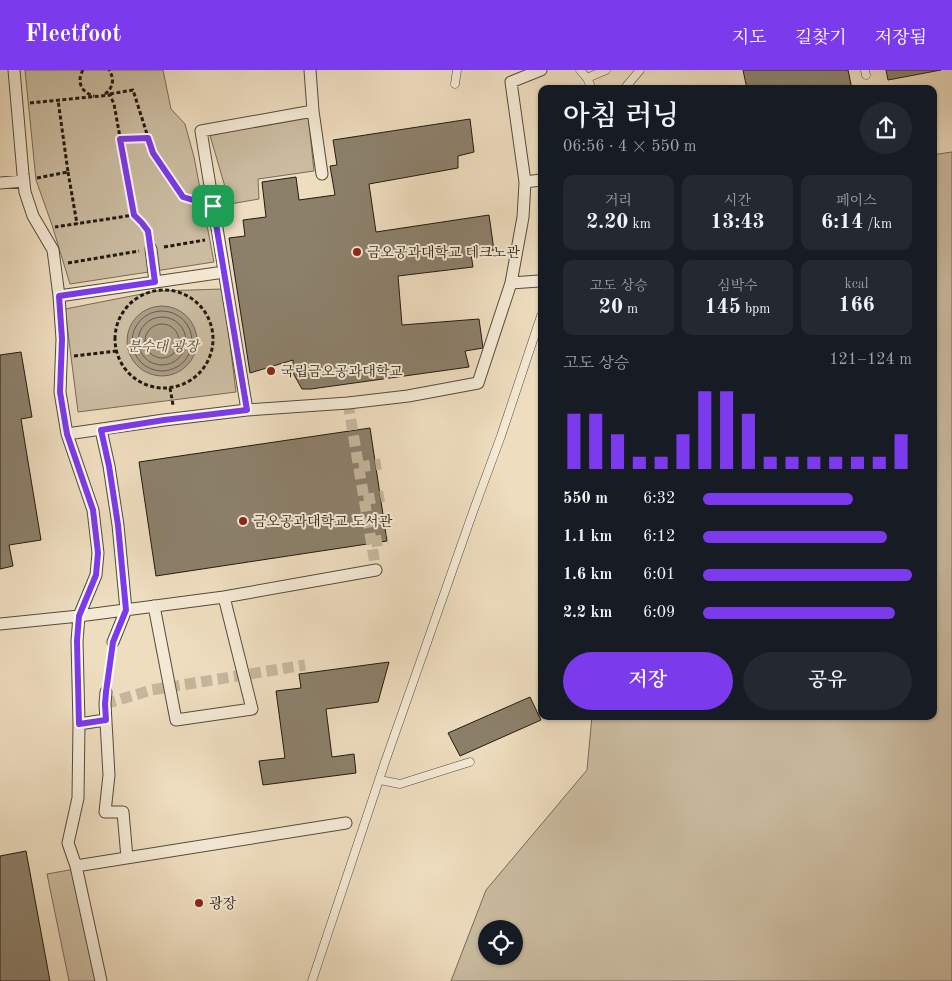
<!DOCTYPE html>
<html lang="ko">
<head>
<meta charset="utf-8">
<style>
  :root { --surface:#171b24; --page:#242831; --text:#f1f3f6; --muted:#9ea1a6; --accent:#7c3aed }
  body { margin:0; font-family:"Old Standard TT","Noto Serif KR",serif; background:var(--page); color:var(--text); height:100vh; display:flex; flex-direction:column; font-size:19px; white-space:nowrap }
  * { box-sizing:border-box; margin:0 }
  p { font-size:16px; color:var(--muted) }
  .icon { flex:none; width:28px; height:28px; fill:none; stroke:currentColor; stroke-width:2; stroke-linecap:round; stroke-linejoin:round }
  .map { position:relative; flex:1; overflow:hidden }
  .drawer { position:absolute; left:538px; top:15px; width:399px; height:635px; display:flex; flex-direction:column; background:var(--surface); border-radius:10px; box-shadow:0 1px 4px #0004 }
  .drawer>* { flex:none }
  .tools { position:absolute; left:478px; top:850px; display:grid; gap:10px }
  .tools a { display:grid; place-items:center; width:45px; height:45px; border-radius:50%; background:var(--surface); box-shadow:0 1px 4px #0004; font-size:25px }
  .pin { position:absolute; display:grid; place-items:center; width:42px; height:42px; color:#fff; margin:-21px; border-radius:10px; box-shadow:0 2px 8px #0006 }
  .round { display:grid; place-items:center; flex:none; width:52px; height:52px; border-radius:26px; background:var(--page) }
  .overview { display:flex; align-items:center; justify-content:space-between; height:85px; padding:0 25px }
  h1 { font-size:28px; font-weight:600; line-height:38px }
  .metrics { display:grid; grid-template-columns:repeat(3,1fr); gap:8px; height:85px; padding:5px 25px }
  .metrics div { display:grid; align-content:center; border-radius:10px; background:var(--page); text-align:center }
  .metrics b { font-size:21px; font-weight:600 }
  .metrics small { font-size:14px; font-weight:400 }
  .metrics p { font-size:14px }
  .chart { height:140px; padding:10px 25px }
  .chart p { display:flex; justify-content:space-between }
  .chart svg { width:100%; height:90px; margin-top:5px; stroke:var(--accent); stroke-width:6 }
  .primary-button { display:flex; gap:10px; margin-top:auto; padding:10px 25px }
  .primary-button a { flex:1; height:58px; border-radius:30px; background:var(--accent); color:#fff; font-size:20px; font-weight:600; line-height:58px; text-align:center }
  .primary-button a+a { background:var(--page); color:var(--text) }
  ul { padding:0 25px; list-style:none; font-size:16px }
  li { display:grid; grid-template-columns:80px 60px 1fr; align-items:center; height:38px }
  li i { height:12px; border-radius:6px; background:var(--accent) }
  header { display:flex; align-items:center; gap:30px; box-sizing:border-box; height:70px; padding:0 25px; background:var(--accent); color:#fff }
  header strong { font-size:24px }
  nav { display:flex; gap:28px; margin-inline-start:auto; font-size:18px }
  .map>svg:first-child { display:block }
</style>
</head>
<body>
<header>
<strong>Fleetfoot</strong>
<nav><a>지도</a><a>길찾기</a><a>저장됨</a></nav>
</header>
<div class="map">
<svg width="952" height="911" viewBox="0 0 952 911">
  <rect width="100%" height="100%" fill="#eeddbf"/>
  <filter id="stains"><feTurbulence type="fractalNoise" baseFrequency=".004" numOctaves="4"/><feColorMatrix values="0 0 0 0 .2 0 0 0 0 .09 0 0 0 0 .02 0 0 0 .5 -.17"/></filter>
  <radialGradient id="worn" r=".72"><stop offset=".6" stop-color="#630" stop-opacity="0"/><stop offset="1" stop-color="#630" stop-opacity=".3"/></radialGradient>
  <path fill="#cbbca1" stroke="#766c59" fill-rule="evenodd" d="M 25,0 L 163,0 L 171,39 L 185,54 L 194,87 L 214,192 L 70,214 L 52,155 L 36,110 Z
    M 308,45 L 314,101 L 258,109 L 259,129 L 230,134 L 209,62 Z
    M 952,82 L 952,911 L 451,911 L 486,820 L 587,700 L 592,646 L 932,646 L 932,85 ZM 486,859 L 514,859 L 514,886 L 486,886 Z
    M 223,219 L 236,322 L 78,342 L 65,239 L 157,221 Z
    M 75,799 L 97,911 L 69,911 L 47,804 Z"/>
  <path fill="#a99b84" stroke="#736856" d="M127 271a35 35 0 1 1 70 0a35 35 0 1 1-70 0Z"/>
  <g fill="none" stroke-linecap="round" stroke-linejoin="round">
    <path stroke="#665b4a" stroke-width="1" d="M132 271a30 30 0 1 1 60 0a30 30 0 1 1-60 0Z
      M138 271a24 24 0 1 1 48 0a24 24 0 1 1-48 0Z
      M145 271a17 17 0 1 1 34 0a17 17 0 1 1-34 0Z"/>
  </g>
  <path fill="#8c806b" stroke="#221b11" d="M 743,0 L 848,0 L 852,19 L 747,19 Z
    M 886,0 L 941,0 L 888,10 Z
    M 470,49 L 474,82 L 458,86 L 458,98 L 369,114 L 376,162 L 489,145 L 494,180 L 471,184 L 473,197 L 398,206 L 402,255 L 479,249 L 483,278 L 465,281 L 469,297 L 311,319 L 302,319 L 293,303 L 293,290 L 250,303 L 229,168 L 245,166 L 243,150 L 266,147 L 262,112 L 296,107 L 299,130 L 335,125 L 330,96 L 337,95 L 333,70 Z
    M 21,282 L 32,347 L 21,349 L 41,470 L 9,475 L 13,496 L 0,499 L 0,285 Z
    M 370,358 L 387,471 L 156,506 L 139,392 Z
    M 389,592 L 378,632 L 326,639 L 332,687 L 354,684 L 356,703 L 263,715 L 259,691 L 285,688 L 276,621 L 301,618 L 299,604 Z
    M 530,627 L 541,650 L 460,686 L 448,663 Z
    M 26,781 L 50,911 L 0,911 L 0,786 Z"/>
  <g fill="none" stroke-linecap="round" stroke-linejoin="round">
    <path stroke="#c5b69c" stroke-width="11" stroke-dasharray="11 5.5" stroke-linecap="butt" d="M 348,333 L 376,500
      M 359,397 L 381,394
      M 364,430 L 384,426
      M 371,472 L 388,469
      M 105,634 L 151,620 L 305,595"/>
    <defs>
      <path id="service" d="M 580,0 L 587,8 L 592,19
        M 865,0 L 866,5
        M 587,8 L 606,0
        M 455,14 L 457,0
        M 624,19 L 640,0
        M 380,710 L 400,714 L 470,692
        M 312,911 L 385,692 L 474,439 L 501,366 L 541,246"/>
      <path id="pedestrian" d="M 14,0 L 23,104 L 25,122 L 33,146 L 53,180 L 59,226 L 62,269 L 60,322 L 67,364 L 93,440 L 98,483 L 96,505 L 79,546 L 77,571 L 79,654 L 78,728 L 68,773 L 76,796 L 101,911
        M 310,0 L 313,41
        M 525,112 L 541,110
        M 0,113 L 24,111
        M 151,179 L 155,212
        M 511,213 L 539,211
        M 59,226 L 224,202
        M 247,340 L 201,61 L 313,41 L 322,104
        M 101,360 L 109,396 L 118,455 L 126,540 L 113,572
        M 67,364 L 164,350 L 247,340 L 348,333 L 408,326 L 478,313 L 511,213 L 523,147 L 525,112 L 511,12 L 541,0
        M 154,536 L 176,650 L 252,639 L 224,527
        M 0,554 L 79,546 L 224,527 L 376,500
        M 106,622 L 105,634 L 109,705 L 105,742 L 123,742 L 127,788
        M 79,654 L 105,650
        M 76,796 L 346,753"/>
    </defs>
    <use href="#service" stroke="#554c3c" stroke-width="9"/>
    <use href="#pedestrian" stroke="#554c3c" stroke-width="13"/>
    <path stroke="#221b11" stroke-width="3" stroke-dasharray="4 2.5" stroke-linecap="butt" d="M 83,0 C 76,12 82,23 94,26
      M 105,24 C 113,18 115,9 109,0
      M 110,24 L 133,20 L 153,83 L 183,127 L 198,132
      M 30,33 L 110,25 L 114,34 L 134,145 L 55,157
      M 120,69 L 148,68
      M 68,102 L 77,154
      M 37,108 L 68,102 L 58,30
      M 134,145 C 141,151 147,157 149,166
      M 164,177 L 205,170
      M 68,193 L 139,181
      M115 269a49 49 0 1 1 98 0a49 49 0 1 1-98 0Z
      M 74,286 L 116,281
      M 170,318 L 173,335
      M 108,609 L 111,585"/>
    <use href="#service" stroke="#f4e9d5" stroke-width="8"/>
    <use href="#pedestrian" stroke="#f4e9d5" stroke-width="11"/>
  </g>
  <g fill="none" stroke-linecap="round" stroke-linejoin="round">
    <defs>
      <path id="route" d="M 148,68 L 153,83 L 183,127 L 213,136 L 247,340 L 164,350 L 101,360 L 109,396 L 118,455 L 126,540 L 113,572 L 106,622 L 105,634 L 106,650 L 79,654 L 77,571 L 79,546 L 96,505 L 98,483 L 93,440 L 67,364 L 60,322 L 62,269 L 59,226 L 155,212 L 148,161 L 142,153 L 134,145 L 120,69 Z"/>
    </defs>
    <use href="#route" stroke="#fff" stroke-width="10"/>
    <use href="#route" stroke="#7c3aed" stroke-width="6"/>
  </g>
  <g fill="#8f2418" stroke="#f4e9d5" stroke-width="2">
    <circle cx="357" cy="182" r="5"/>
    <circle cx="271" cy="301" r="5"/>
    <circle cx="243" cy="451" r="5"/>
    <circle cx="199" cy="833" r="5"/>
  </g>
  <g text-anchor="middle" stroke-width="4" stroke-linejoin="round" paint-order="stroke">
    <g font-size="14" fill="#221b11" stroke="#f4e9d5" text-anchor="start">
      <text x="367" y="187">금오공과대학교 테크노관</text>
      <text x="281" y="306">국립금오공과대학교</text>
      <text x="253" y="456">금오공과대학교 도서관</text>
      <text x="209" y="838">광장</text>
    </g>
    <g font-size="14" font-style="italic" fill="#554b3c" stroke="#f4e9d5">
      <text x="163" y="281">분수대 광장</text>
    </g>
  </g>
  <rect width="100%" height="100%" filter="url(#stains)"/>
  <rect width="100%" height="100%" fill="url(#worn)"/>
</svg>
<div class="tools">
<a><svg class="icon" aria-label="locate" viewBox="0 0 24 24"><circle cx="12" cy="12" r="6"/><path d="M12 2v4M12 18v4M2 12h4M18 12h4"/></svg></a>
</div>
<div class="pin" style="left:213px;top:136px;background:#1e9e55"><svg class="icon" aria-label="arrive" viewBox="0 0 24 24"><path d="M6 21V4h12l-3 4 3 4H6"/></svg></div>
<section class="drawer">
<div class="overview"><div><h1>아침 러닝</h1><p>06:56 · 4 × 550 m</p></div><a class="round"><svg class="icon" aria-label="share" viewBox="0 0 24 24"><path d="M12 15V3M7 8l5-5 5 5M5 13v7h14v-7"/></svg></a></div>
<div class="metrics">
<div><p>거리</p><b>2.20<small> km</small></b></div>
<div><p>시간</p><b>13:43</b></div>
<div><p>페이스</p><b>6:14<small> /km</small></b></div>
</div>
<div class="metrics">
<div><p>고도 상승</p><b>20<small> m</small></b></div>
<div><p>심박수</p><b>145<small> bpm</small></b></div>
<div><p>kcal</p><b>166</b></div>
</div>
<div class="chart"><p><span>고도 상승</span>121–124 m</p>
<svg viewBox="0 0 160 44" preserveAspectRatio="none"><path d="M5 44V17M15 44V17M25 44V27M35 44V38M45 44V38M55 44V27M65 44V6M75 44V6M85 44V17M95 44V38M105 44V38M115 44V38M125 44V38M135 44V38M145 44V38M155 44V27"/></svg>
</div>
<ul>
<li><b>550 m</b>6:32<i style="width:72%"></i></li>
<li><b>1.1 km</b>6:12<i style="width:88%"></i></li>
<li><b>1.6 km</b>6:01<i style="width:100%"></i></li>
<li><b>2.2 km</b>6:09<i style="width:92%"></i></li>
</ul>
<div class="primary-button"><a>저장</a><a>공유</a></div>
</section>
</div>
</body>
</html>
